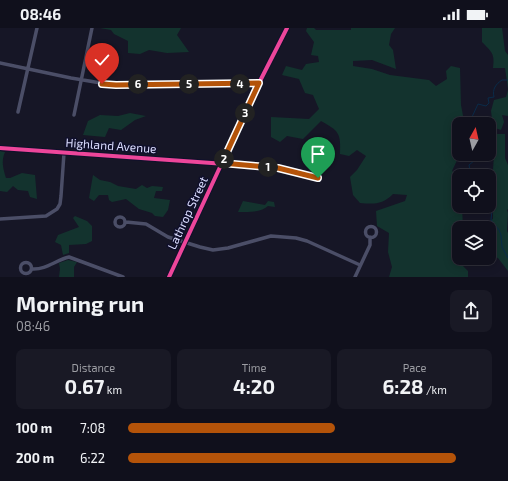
<!DOCTYPE html>
<html lang="en">
<head>
<meta charset="utf-8">
<style>
  :root { --surface:#10101c; --page:#191925; --text:#f1f3f6; --muted:#9c9da3; --line:#30303b; --accent:#b45309 }
  body { margin:0; font-family:"Exo 2",sans-serif; background:var(--page); color:var(--text); height:100vh; display:flex; flex-direction:column; font-size:15px; white-space:nowrap }
  * { box-sizing:border-box; margin:0 }
  p { font-size:13px; color:var(--muted) }
  .icon { flex:none; width:22px; height:22px; fill:none; stroke:currentColor; stroke-width:2; stroke-linecap:round; stroke-linejoin:round }
  .map { position:relative; height:249px; overflow:hidden }
  .details { display:flex; flex-direction:column; background:var(--surface); flex:1 }
  .details>* { flex:none }
  .needle { width:26px; rotate:8deg }
  .tools { position:absolute; left:452px; top:89px; display:grid; gap:8px }
  .tools a { display:grid; place-items:center; width:44px; height:44px; border-radius:8px; background:var(--surface); box-shadow:0 2px 10px #0003,0 0 0 1px var(--line); font-size:20px }
  .pin { position:absolute; display:grid; place-items:center; width:34px; height:34px; color:#fff; margin:-41px -17px; border-radius:50% 50% 50% 0; rotate:-45deg; box-shadow:0 0 4px #0007 }
  .pin .icon { rotate:45deg }
  .km { position:absolute; width:20px; height:20px; margin:-10px; border-radius:50%; background:#222; color:#fff; font-size:11px; line-height:20px; text-align:center }
  .round { display:grid; place-items:center; flex:none; width:42px; height:42px; border-radius:8px; background:var(--page) }
  .overview { display:flex; align-items:center; justify-content:space-between; height:68px; padding:0 16px }
  h1 { font-size:22px; font-weight:700; line-height:30px }
  .stats { display:grid; grid-template-columns:repeat(3,1fr); gap:6px; height:68px; padding:4px 16px }
  .stats div { display:grid; align-content:center; border-radius:8px; background:var(--page); text-align:center }
  .stats b { font-size:20px; font-weight:700 }
  .stats small { font-size:11px; font-weight:400 }
  .stats p { font-size:11px }
  ul { padding:0 16px; list-style:none; font-size:13px }
  li { display:grid; grid-template-columns:64px 48px 1fr; align-items:center; height:30px }
  li i { height:10px; border-radius:5px; background:var(--accent) }
  .status { display:flex; justify-content:space-between; align-items:center; height:28px; padding:0 20px; background:var(--surface); direction:ltr }
  .status svg { height:11px; fill:currentColor }
  .map>svg:first-child { display:block }
</style>
</head>
<body>
<div class="status"><b>08:46</b><svg viewBox="0 0 49 12"><path d="M0 12V9h3v3zM5 12V6h3v6zM10 12V3h3v9zM15 12V0h3v12zM26 1h20v11H26zM47 4h2v5h-2z"/></svg></div>
<div class="map">
<svg width="508" height="249" viewBox="0 0 508 249">
  <rect width="100%" height="100%" fill="#161626"/>
  <path fill="#13332e" d="M 100,0 L 181,0 L 177,7 L 189,24 L 167,25 L 149,22 L 140,26 L 128,25 L 128,13 L 114,6 L 111,2 Z
    M 307,0 L 314,0 L 316,2 L 351,2 L 351,0 L 395,0 L 391,6 L 389,17 L 393,22 L 396,41 L 372,32 L 353,33 L 353,38 L 372,41 L 390,47 L 429,52 L 436,58 L 447,51 L 446,43 L 451,38 L 460,40 L 461,77 L 464,93 L 462,96 L 459,96 C 459,106 459,116 459,126 L 460,126 L 452,143 L 459,148 L 459,178 L 462,178 L 463,200 L 459,200 L 459,221 L 456,231 L 468,243 L 468,249 L 389,249 L 392,239 L 388,224 L 389,205 L 377,198 L 376,183 L 405,173 L 407,167 L 393,166 C 382,177 374,176 360,175 L 353,167 L 350,149 L 357,142 L 366,128 L 357,122 L 349,128 L 340,126 C 341,105 339,103 321,93 L 303,111 L 287,108 L 280,114 L 271,109 L 271,89 L 309,91 L 319,81 L 313,67 L 305,65 L 299,51 L 282,47 L 286,38 L 302,42 L 306,36 L 319,34 L 318,28 L 311,27 L 314,14 L 306,3 Z
    M 482,0 L 502,0 L 505,23 L 508,27 L 508,61 L 505,40 L 493,40 C 495,26 492,24 482,14 Z
    M 508,62 L 508,88 L 502,87 L 504,94 L 501,102 L 489,98 L 489,96 L 484,96 L 484,93 L 492,91 L 491,83 L 494,72 L 506,69 Z
    M 130,85 L 146,88 L 135,92 L 121,102 L 109,100 L 105,109 L 83,107 L 88,93 L 100,87 L 118,88 Z
    M 489,101 L 497,106 L 505,106 L 505,130 L 508,137 L 508,181 L 507,182 L 508,185 L 507,203 L 508,205 L 508,243 L 498,230 L 489,227 L 488,194 L 493,191 L 493,179 L 489,169 L 489,162 L 493,142 L 494,127 L 489,126 Z
    M 0,123 L 5,124 C 1,133 3,140 6,150 L 10,150 L 22,145 L 35,147 L 37,171 L 30,169 L 28,163 L 18,162 L 13,158 L 7,164 L 0,163 Z
    M 93,147 L 100,152 L 110,154 L 118,158 L 136,161 L 142,157 L 147,160 L 152,158 L 163,159 L 162,163 L 156,163 L 154,170 L 170,172 L 168,182 L 163,189 L 155,188 L 152,185 L 139,181 L 126,171 L 112,174 L 109,172 L 108,167 L 99,167 L 94,173 L 89,170 Z
    M 243,173 L 265,177 L 268,173 L 274,174 L 275,179 L 268,178 C 260,185 248,184 238,184 Z
    M 75,188 L 87,193 L 92,198 L 92,213 L 86,216 L 69,217 L 69,225 L 63,227 L 61,217 L 55,214 L 58,207 L 79,199 L 73,190 Z
    M 68,232 L 77,234 L 74,239 L 74,249 L 59,249 L 60,241 L 59,235 Z"/>
  <g fill="none" stroke-linecap="round" stroke-linejoin="round">
    <path stroke="#0a2b49" stroke-width="1" d="M 476,96 L 477,94 L 472,89 L 478,76 L 486,78 L 489,75 L 488,70 L 494,69 C 492,61 496,56 502,52 L 508,52
      M 471,148 L 469,137 L 475,132 L 474,126
      M 489,174 L 492,182 L 491,192 L 499,202 L 501,207 L 502,219 L 508,230"/>
    <path stroke="#4b4e67" stroke-width="3.5" d="M 0,35 L 71,50 L 107,56 L 259,55
      M 18,84 L 37,0
      M 74,87 L 92,0
      M 0,120 L 268,139 L 287,141 L 318,150
      M115 194a5 5 0 1 1 10 0a5 5 0 1 1-10 0Z
      M 0,191 L 46,188 L 57,181 L 60,176 L 61,168 L 64,125
      M 126,194 L 146,196 L 168,209 L 200,219 L 213,222 L 228,220 L 271,208 L 296,210 L 307,213 L 360,237
      M365.5 204a5.5 5.5 0 1 1 11 0a5.5 5.5 0 1 1-11 0Z
      M20.5 240a5.5 5.5 0 1 1 11 0a5.5 5.5 0 1 1-11 0Z
      M 32,241 C 46,242 56,232 69,229 L 123,249
      M 355,249 L 370,217 L 370,209"/>
    <path stroke="#4b4e67" stroke-width="4.5" d="M 169,249 L 259,55 L 287,0"/>
    <defs>
      <path id="cycleway" d="M 0,120 L 268,139 L 287,141 L 318,150
        M 169,249 L 259,55 L 287,0"/>
    </defs>
    <use href="#cycleway" stroke="#10102c" stroke-width="6"/>
    <use href="#cycleway" stroke="#ed469a" stroke-width="4"/>
  </g>
  <g fill="none" stroke-linecap="round" stroke-linejoin="round">
    <defs>
      <path id="route" d="M 102,56 L 116,57 L 259,55 L 222,135 L 278,140 L 318,150"/>
    </defs>
    <use href="#route" stroke="#fff" stroke-width="8"/>
    <use href="#route" stroke="#b45309" stroke-width="5"/>
  </g>
  <g text-anchor="middle" stroke-width="3" stroke-linejoin="round" paint-order="stroke">
    <g font-size="12" fill="#dbddff" stroke="#10102c">
      <text transform="translate(111 118) rotate(4)" y="4">Highland Avenue</text>
      <text transform="translate(188 185) rotate(-65)" y="4">Lathrop Street</text>
    </g>
  </g>
</svg>
<div class="tools">
<a><svg class="needle" viewBox="-14 -14 28 28"><path d="M0-13l5 13h-10z" fill="#e53935"/><path d="M0 13l5-13h-10z" fill="#9c9da3"/></svg></a>
<a><svg class="icon" aria-label="locate" viewBox="0 0 24 24"><circle cx="12" cy="12" r="6"/><path d="M12 2v4M12 18v4M2 12h4M18 12h4"/></svg></a>
<a><svg class="icon" aria-label="layers" viewBox="0 0 24 24"><path d="M12 4l9 5-9 5-9-5zM3 14l9 5 9-5"/></svg></a>
</div>
<div class="pin" style="left:318px;top:150px;background:#1e9e55"><svg class="icon" aria-label="arrive" viewBox="0 0 24 24"><path d="M6 21V4h12l-3 4 3 4H6"/></svg></div>
<div class="pin" style="left:102px;top:56px;background:#d93025"><svg class="icon" aria-label="check" viewBox="0 0 24 24"><path d="M5 12l5 5 9-10"/></svg></div>
<b class="km" style="left:268px;top:139px">1</b>
<b class="km" style="left:224px;top:131px">2</b>
<b class="km" style="left:245px;top:85px">3</b>
<b class="km" style="left:240px;top:56px">4</b>
<b class="km" style="left:189px;top:56px">5</b>
<b class="km" style="left:138px;top:56px">6</b>
</div>
<section class="details">
<div class="overview"><div><h1>Morning run</h1><p>08:46</p></div><a class="round"><svg class="icon" aria-label="share" viewBox="0 0 24 24"><path d="M12 15V3M7 8l5-5 5 5M5 13v7h14v-7"/></svg></a></div>
<div class="stats">
<div><p>Distance</p><b>0.67<small> km</small></b></div>
<div><p>Time</p><b>4:20</b></div>
<div><p>Pace</p><b>6:28<small> /km</small></b></div>
</div>
<ul>
<li><b>100 m</b>7:08<i style="width:57%"></i></li>
<li><b>200 m</b>6:22<i style="width:90%"></i></li>
</ul>
</section>
</body>
</html>
